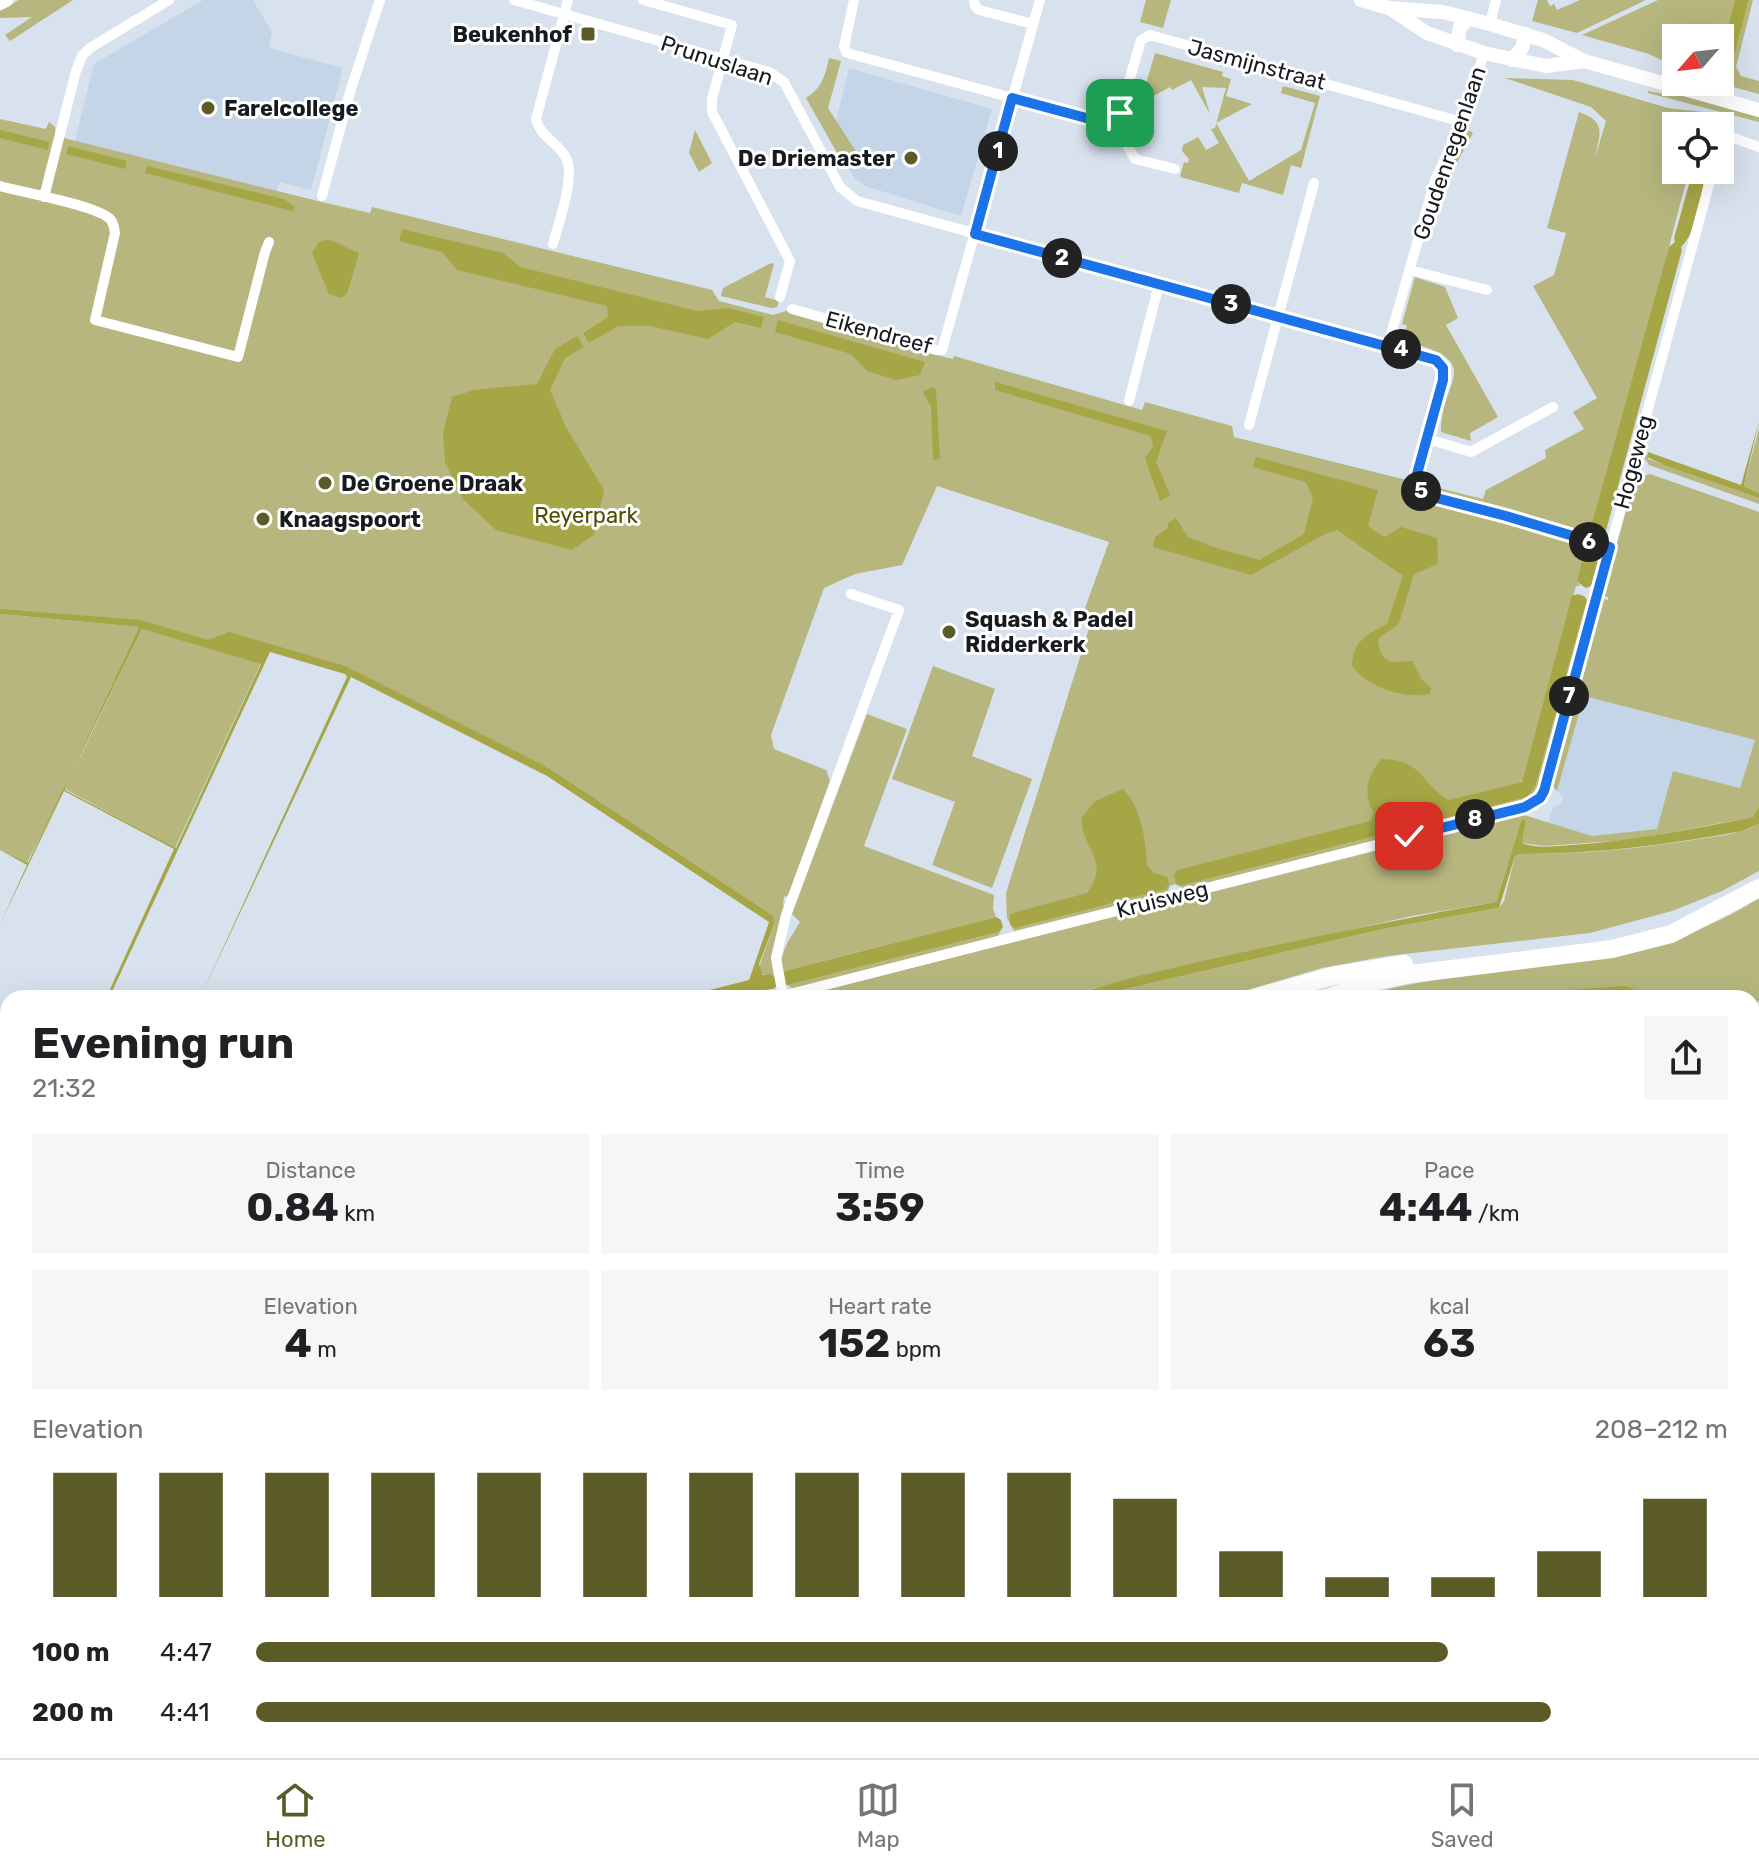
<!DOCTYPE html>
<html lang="en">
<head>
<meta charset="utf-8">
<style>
  :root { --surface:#fff; --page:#f6f6f6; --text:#202124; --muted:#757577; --line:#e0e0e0; --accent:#5b5b28 }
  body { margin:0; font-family:Rubik,sans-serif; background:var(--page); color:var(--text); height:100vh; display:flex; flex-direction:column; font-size:30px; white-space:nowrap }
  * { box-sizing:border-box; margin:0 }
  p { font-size:26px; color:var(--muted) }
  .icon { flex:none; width:44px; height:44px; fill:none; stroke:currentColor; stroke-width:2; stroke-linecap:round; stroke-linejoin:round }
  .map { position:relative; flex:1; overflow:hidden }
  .drawer { position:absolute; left:0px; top:990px; width:1760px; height:768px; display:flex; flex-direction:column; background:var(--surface); border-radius:24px 24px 0 0; box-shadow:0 8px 32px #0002 }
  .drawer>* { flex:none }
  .needle { width:52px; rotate:242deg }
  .controls { position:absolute; left:1662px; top:24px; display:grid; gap:16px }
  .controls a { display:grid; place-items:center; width:72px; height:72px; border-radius:0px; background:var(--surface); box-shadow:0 8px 32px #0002; font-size:40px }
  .pin { position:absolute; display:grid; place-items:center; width:68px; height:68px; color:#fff; margin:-34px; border-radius:16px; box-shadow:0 4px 12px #0006 }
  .km { position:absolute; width:40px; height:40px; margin:-20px; border-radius:50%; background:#222; color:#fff; font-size:22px; line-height:40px; text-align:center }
  .round { display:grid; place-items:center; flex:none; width:84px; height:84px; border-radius:0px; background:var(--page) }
  .overview { display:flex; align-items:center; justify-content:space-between; height:136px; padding:0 32px }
  h1 { font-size:44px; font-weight:700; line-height:60px }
  .figures { display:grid; grid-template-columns:repeat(3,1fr); gap:12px; height:136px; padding:8px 32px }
  .figures div { display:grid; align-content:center; border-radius:0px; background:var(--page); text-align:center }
  .figures b { font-size:40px; font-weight:700 }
  .figures small { font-size:22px; font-weight:400 }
  .figures p { font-size:22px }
  .chart { height:224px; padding:16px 32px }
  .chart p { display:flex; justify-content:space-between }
  .chart svg { width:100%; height:144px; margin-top:8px; stroke:var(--accent); stroke-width:6 }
  ul { padding:0 32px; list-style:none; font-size:26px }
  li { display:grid; grid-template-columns:128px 96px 1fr; align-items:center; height:60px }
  li i { height:20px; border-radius:10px; background:var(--accent) }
  .tabs { display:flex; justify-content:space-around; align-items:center; height:112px; border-top:2px solid var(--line); background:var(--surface); font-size:22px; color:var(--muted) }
  .tabs a { display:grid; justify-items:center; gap:4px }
  .tabs .selected { color:var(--accent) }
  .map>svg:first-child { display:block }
</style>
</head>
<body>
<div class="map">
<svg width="1759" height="1758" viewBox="0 0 1759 1758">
  <rect width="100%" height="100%" fill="#d7e2ee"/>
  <path fill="#c5d5e8" d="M 203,0 L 253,0 L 272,32 L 269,48 L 343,68 L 311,190 L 279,182 L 275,197 L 73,148 L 94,64 Z
    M 849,68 L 992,109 L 961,216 L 865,186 L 854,178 L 832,137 Z
    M 1584,696 L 1755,740 L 1740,788 L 1673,771 L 1658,829 L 1592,836 L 1548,823 L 1553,807 L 1560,805 L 1563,797 L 1557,791 Z"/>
  <path fill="#b6b67e" d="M 19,0 L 73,0 L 10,41 L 5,35 L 32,17 L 0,18 L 0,11 Z
    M 1146,0 L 1171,0 L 1163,28 L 1140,22 Z
    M 1538,0 L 1547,0 L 1550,6 L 1554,4 L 1557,10 L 1580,0 L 1646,0 L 1577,33 L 1532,21 Z
    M 1658,0 L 1735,0 L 1720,55 L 1720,38 L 1676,38 L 1676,67 L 1649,54 L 1582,35 Z
    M 1749,0 L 1753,0 L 1736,67 L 1741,76 L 1759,81 L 1759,94 L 1715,82 L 1720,82 L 1720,73 L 1725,76 L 1729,74 Z
    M 1155,53 L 1223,72 L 1222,76 L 1231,79 L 1226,96 L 1252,104 L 1216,123 L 1249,181 L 1301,150 L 1315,103 L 1281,93 L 1283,86 L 1320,96 L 1301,168 L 1291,165 L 1283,195 L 1242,183 L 1239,193 L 1180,177 L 1184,162 L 1188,163 L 1189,159 L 1182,151 L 1183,145 L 1198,137 L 1206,150 L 1219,143 L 1211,129 L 1215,128 L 1226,88 L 1202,87 L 1210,114 L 1191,80 L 1172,90 L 1170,87 L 1148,99 L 1152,108 L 1141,114 L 1138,111 Z
    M 829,58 L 841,61 L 828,108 L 859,156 L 847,162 L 841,160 L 806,98 C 822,88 825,76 829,58 Z
    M 1505,78 L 1573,80 L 1668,108 L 1704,112 L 1702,118 L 1706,120 L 1705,126 L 1676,126 L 1676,170 L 1689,170 L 1634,382 L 1577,582 L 1580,586 L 1576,586 L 1523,779 L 1519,786 L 1179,884 L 1181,886 L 1528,797 L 1536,785 L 1587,600 L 1589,600 L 1541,785 L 1528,799 L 1519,804 L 1185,889 L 1175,884 L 1170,886 L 1167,893 L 1014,931 L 1007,918 L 1006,893 L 1092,619 L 1085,608 L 1109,542 L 937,486 L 902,565 L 855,574 L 824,588 L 771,735 L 774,749 L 826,770 L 830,781 L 789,895 L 784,897 C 782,905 785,908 783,915 C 776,937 768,956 775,978 L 763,974 L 759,967 L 775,922 L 551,774 L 361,677 L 273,648 L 207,643 L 134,621 L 0,611 L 0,119 L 46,129 L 49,122 L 55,127 L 56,136 L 326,203 L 370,213 L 372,207 L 712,290 L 719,301 L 773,315 L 786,311 L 792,312 L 944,357 L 953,359 L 954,356 L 1142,410 L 1145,402 L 1232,426 L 1234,437 L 1483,499 L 1486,490 L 1546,458 L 1545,450 L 1584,429 L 1573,412 L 1597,398 L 1533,286 L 1554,275 L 1566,233 L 1547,228 L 1579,112 C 1608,122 1599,135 1595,158 L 1606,121 L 1591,107 Z
    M 1648,91 L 1670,95 L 1674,92 L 1759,117 L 1759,122 L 1648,93 Z
    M 1465,127 L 1473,133 L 1439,196 Z
    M 695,130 L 712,163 L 699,172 L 689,153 Z
    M 771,263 L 774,264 L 765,297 L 779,301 L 777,307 L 771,308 L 721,296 L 723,288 Z
    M 1415,277 L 1445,287 L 1458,318 L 1446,325 L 1498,417 L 1470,433 L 1471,441 L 1441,432 C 1440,380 1487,363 1408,342 L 1404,336 L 1407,326 L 1402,324 Z
    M 1759,428 L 1759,493 L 1744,486 Z
    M 1641,453 L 1647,455 L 1648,459 L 1759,498 L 1759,504 L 1649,465 Z
    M 1650,474 L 1759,512 L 1759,806 L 1753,817 L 1630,840 L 1544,846 L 1522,843 L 1526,821 L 1522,818 L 1496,902 L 1412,916 L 1094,988 L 1063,998 L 808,998 L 818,992 L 911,968 L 1498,820 L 1524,815 L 1592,836 L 1657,829 L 1673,771 L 1740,788 L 1755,740 L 1584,696 L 1557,791 L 1552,785 L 1603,599 L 1608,600 L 1608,597 L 1602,596 L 1634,483 L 1638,478 Z
    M 0,614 L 139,627 L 71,776 L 142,629 L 261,663 L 175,848 L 65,789 L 66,786 L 27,863 L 0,850 Z
    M 933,666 L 995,689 L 972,756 L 1032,779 L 992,888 L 932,865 L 955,802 L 892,779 Z
    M 867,714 L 907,729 L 864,846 L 994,895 L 993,909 L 996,917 L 784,971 L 782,976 C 778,954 789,940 800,922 L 792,914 Z
    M 1759,824 L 1759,871 L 1722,891 L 1672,911 L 1590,933 L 1387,956 L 1322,968 L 1220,998 L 1087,998 L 1383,929 L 1499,908 L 1504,901 L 1515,856 L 1519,854 C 1575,855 1631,849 1687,841 C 1710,837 1738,835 1759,824 Z
    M 1759,898 L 1759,1000 L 1752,1012 L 1752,998 L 1645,998 L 1641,992 L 1541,992 L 1509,998 L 1354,998 C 1487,958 1639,977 1759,898 Z
    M 1003,927 L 998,936 L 794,989 L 784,983 L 788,985 L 999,932 Z
    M 1759,1055 L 1759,1410 L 1752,1425 L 1752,1066 Z
    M 1143,1750 L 1251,1750 L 1253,1758 L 1145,1758 Z
    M 1275,1750 L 1383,1750 L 1386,1758 L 1277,1758 Z"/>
  <path fill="#a7a646" d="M 1735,0 L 1749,0 L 1731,67 L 1729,74 L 1725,76 L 1720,73 L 1720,55 Z
    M 0,130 L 49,142 L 48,150 L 0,138 Z
    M 68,146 L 127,161 L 125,169 L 66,154 Z
    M 147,166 L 284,199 L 295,207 L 292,211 L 145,173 Z
    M 1693,170 L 1706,170 C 1701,193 1698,231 1681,247 L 1682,250 L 1591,586 L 1586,588 L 1577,582 L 1584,552 L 1669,247 L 1675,242 L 1674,238 Z
    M 402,229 L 503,253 L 520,267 L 697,311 L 728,308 L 764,317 L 761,328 L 735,322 L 708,339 L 650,326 L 618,326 L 589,343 L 583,333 L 608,317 L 607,306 L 457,270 L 442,252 L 399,241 Z
    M 328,239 L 359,253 L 347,294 L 341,298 L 329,294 L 312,253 L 318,243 Z
    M 778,320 L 925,362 L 920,375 L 896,380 L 867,371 L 851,354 L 775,332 Z
    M 577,336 L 584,347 L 565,358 L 550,390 L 566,427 L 604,490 L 594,535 L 572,550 L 496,530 L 463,499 L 445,462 L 443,433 L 452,397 L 474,390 L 537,384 L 555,349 Z
    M 995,382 L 1167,431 L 1156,462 L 1170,495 L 1160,501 L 1145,458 L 1153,447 L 1151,436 L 995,390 Z
    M 932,387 L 936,390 L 940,459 L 933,460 L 931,407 L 923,392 Z
    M 1759,421 L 1744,486 L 1759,493 L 1759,498 L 1664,465 L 1647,457 L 1648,452 L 1741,485 Z
    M 1256,457 L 1378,490 L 1368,526 L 1384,537 L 1401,527 L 1437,538 L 1438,564 L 1414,574 L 1399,623 C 1393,630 1381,633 1378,641 C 1382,668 1395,661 1413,661 L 1421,679 L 1431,688 L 1430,694 C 1402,699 1369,688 1352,666 C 1353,641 1367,634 1387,624 L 1403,576 L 1337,530 L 1325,534 L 1251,575 L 1153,547 L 1155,537 L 1168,528 L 1168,523 L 1176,518 L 1188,537 L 1216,548 L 1260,560 L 1304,534 L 1313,498 L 1306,482 L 1253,467 Z
    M 1578,594 L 1584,596 L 1587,600 L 1536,785 L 1528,797 L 1181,886 L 1176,883 L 1174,876 L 1177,870 L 1371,821 L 1374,813 C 1362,793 1367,777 1381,759 C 1425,760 1419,783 1449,800 L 1522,782 L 1572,596 Z
    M 0,609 L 141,620 L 208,640 L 229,632 L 345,666 L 545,766 L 773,916 L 775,922 L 759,964 L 763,975 L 770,974 L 775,978 L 782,976 L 784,971 L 996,917 L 1001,920 L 1003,927 L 999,932 L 788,985 L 777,984 L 775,988 L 736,998 L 678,998 L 749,980 L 769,922 L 547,776 L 351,677 L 200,998 L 347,677 L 345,674 L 270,652 L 109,998 L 106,998 L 174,849 L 64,791 L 0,924 L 27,865 L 0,850 L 28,863 L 65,785 L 65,790 L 176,848 L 261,664 L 142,629 L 70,776 L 139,627 L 0,614 Z
    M 1123,789 C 1141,807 1146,840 1147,865 L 1154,873 L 1167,877 L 1169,884 L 1166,889 L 1015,928 L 1010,925 L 1010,914 L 1087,893 C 1113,858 1078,846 1082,817 L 1095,801 Z
    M 1759,806 L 1759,824 L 1742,831 C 1668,845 1594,854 1519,854 L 1515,856 L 1499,908 L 1383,929 L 1087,998 L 1063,998 C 1131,976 1202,961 1272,946 C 1347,930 1421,915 1496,902 L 1522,818 L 1526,821 L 1522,843 C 1536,849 1556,846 1572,845 C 1633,841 1692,829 1753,817 Z
    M 1625,986 L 1641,992 L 1645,998 L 1509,998 L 1541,992 Z
    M 1076,1750 L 1143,1750 L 1145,1758 L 1079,1758 Z
    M 1449,1750 L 1528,1750 L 1531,1752 L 1528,1758 L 1450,1758 Z"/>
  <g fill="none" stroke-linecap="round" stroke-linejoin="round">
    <path stroke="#fff" stroke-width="10" d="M 514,0 L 769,72 L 784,82 L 840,187 L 857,201 L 1436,360 L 1443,368 L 1443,380 L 1417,474 L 1416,485 L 1425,495 L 1506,516 L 1610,547
      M 643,0 L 732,25 L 712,99 L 712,112 L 790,261 L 780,297
      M 854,0 L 844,47 L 847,53 L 1116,126 L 1135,159 L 1175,169
      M 974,0 L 975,6 L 979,10 L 1033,24
      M 1490,24 L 1496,0
      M 1116,126 L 1141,40 L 1150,35 L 1462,122
      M 1720,145 L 1731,137 L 1759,147
      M 0,186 C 21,192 100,206 111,220 C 114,224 114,228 115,233 L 95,320 L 238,357 L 265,252 L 269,242
      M 322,196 L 350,92 L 380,0
      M 44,197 L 76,71 L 82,56 L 90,48 L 169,0
      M 553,244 C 558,224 576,176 566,158 C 559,143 540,137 536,119 L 568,0
      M 1410,270 L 1487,290
      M 792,309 L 936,350 L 942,350 L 1040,0
      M 1388,345 L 1435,180 L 1462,122 L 1484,53
      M 1129,401 L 1159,284
      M 1249,425 L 1314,183
      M 1428,439 L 1471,452 L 1553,407
      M 783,996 L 776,958 L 786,915 L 899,610 L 851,594
      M 774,998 L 1525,807 L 1540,798 L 1544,791 L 1713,170
      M 0,1196 L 8,1194
      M 1050,1750 L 1052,1758"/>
    <path stroke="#fff" stroke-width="14" d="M 1361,0 L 1389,8 L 1443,12 L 1490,24 L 1543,40 L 1584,61 L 1759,110
      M 0,3 L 6,0
      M 1389,8 L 1427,33 L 1484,53 L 1546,66 L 1584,61
      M 1457,45 L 1460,27 L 1469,18
      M 1512,60 L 1522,48 L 1526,34"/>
    <path stroke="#fff" stroke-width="18" d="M 1254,998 L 1332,976 L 1404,964
      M 1327,998 L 1373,982 L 1411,974 L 1612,949 L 1671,934 L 1759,888
      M 1752,1049 L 1759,1036
      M 0,1387 L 8,1385
      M 0,1408 L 8,1406
      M 1752,1476 L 1759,1460
      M 1752,1571 L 1759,1556
      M 1752,1675 L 1759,1661
      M 1752,1733 L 1759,1733
      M 1263,1750 L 1265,1758
      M 1395,1750 L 1397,1758
      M 1737,1750 L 1751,1758
      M 1711,1753 L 1713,1750
      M 1573,1758 L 1577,1750
      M 1611,1758 L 1615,1750
      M 1658,1758 L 1683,1750"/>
  </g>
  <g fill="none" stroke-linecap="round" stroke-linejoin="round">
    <defs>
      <path id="route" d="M 1120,113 L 1116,126 L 1012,98 L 975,234 L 1436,360 L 1443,368 L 1443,380 L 1417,474 L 1416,485 L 1425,495 L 1506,516 L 1610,547 L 1544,791 L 1540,798 L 1525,807 L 1409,836"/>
    </defs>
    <use href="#route" stroke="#fff" stroke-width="16"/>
    <use href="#route" stroke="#1a73e8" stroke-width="10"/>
  </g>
  <g fill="#5b5b28" stroke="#fff" stroke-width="3">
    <rect x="580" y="26" width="16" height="16" rx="4"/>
    <circle cx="208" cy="108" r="8"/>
    <circle cx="911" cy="158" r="8"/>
    <circle cx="325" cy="483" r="8"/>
    <circle cx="263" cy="519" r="8"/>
    <circle cx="949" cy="632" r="8"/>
  </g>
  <g text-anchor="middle" stroke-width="6" stroke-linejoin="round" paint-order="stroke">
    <g font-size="22" font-weight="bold" fill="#171a1f" stroke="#fff" text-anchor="start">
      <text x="572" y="42" text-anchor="end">Beukenhof</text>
      <text x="224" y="116">Farelcollege</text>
      <text x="895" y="166" text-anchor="end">De Driemaster</text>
      <text x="341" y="491">De Groene Draak</text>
      <text x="279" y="527">Knaagspoort</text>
      <text x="965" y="627">Squash &amp; Padel<tspan x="965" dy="25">Ridderkerk</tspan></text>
    </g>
    <g font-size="22" fill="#171a1f" stroke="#fff">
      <text transform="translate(717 60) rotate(18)" y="8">Prunuslaan</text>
      <text transform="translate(1257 64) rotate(15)" y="8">Jasmijnstraat</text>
      <text transform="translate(1449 153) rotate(-71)" y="8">Goudenregenlaan</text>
      <text transform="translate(879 332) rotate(15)" y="8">Eikendreef</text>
      <text transform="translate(1633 462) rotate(-75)" y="8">Hogeweg</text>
      <text transform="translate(1162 899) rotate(-14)" y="8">Kruisweg</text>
    </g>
    <g font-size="22" fill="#4e4c00" stroke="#fff">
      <text x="586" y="523">Reyerpark</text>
    </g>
  </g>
</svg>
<div class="controls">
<a><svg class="needle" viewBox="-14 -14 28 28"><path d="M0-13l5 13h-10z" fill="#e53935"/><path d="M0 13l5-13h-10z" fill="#757577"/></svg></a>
<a><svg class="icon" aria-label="locate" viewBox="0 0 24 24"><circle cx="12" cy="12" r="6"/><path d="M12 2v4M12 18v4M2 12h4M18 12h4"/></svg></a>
</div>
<div class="pin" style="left:1120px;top:113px;background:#1e9e55"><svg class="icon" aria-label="arrive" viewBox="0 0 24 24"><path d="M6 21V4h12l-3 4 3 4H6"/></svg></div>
<div class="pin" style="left:1409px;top:836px;background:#d93025"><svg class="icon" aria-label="check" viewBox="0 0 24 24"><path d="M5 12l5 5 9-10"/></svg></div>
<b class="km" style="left:998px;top:151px">1</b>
<b class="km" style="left:1062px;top:258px">2</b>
<b class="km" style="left:1231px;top:304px">3</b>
<b class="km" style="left:1401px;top:349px">4</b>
<b class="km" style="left:1421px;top:491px">5</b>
<b class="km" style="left:1589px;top:542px">6</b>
<b class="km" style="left:1569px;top:696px">7</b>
<b class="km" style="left:1475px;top:819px">8</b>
<section class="drawer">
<div class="overview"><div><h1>Evening run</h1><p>21:32</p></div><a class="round"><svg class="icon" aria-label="share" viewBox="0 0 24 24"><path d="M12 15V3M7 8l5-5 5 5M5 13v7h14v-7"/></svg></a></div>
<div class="figures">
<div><p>Distance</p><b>0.84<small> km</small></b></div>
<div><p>Time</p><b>3:59</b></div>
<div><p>Pace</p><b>4:44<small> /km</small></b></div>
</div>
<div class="figures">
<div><p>Elevation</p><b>4<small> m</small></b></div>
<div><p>Heart rate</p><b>152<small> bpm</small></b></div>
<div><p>kcal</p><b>63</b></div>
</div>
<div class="chart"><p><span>Elevation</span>208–212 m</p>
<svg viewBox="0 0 160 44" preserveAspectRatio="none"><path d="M5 44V6M15 44V6M25 44V6M35 44V6M45 44V6M55 44V6M65 44V6M75 44V6M85 44V6M95 44V6M105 44V14M115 44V30M125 44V38M135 44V38M145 44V30M155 44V14"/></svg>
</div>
<ul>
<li><b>100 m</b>4:47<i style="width:81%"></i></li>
<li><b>200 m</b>4:41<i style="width:88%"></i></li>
</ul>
</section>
</div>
<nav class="tabs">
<a class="selected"><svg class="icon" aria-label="home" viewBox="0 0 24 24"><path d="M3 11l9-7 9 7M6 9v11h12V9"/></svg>Home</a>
<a><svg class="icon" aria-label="map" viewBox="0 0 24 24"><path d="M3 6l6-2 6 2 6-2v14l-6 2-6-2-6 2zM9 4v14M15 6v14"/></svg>Map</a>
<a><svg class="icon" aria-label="saved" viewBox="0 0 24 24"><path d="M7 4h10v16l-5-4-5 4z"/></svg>Saved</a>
</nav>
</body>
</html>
